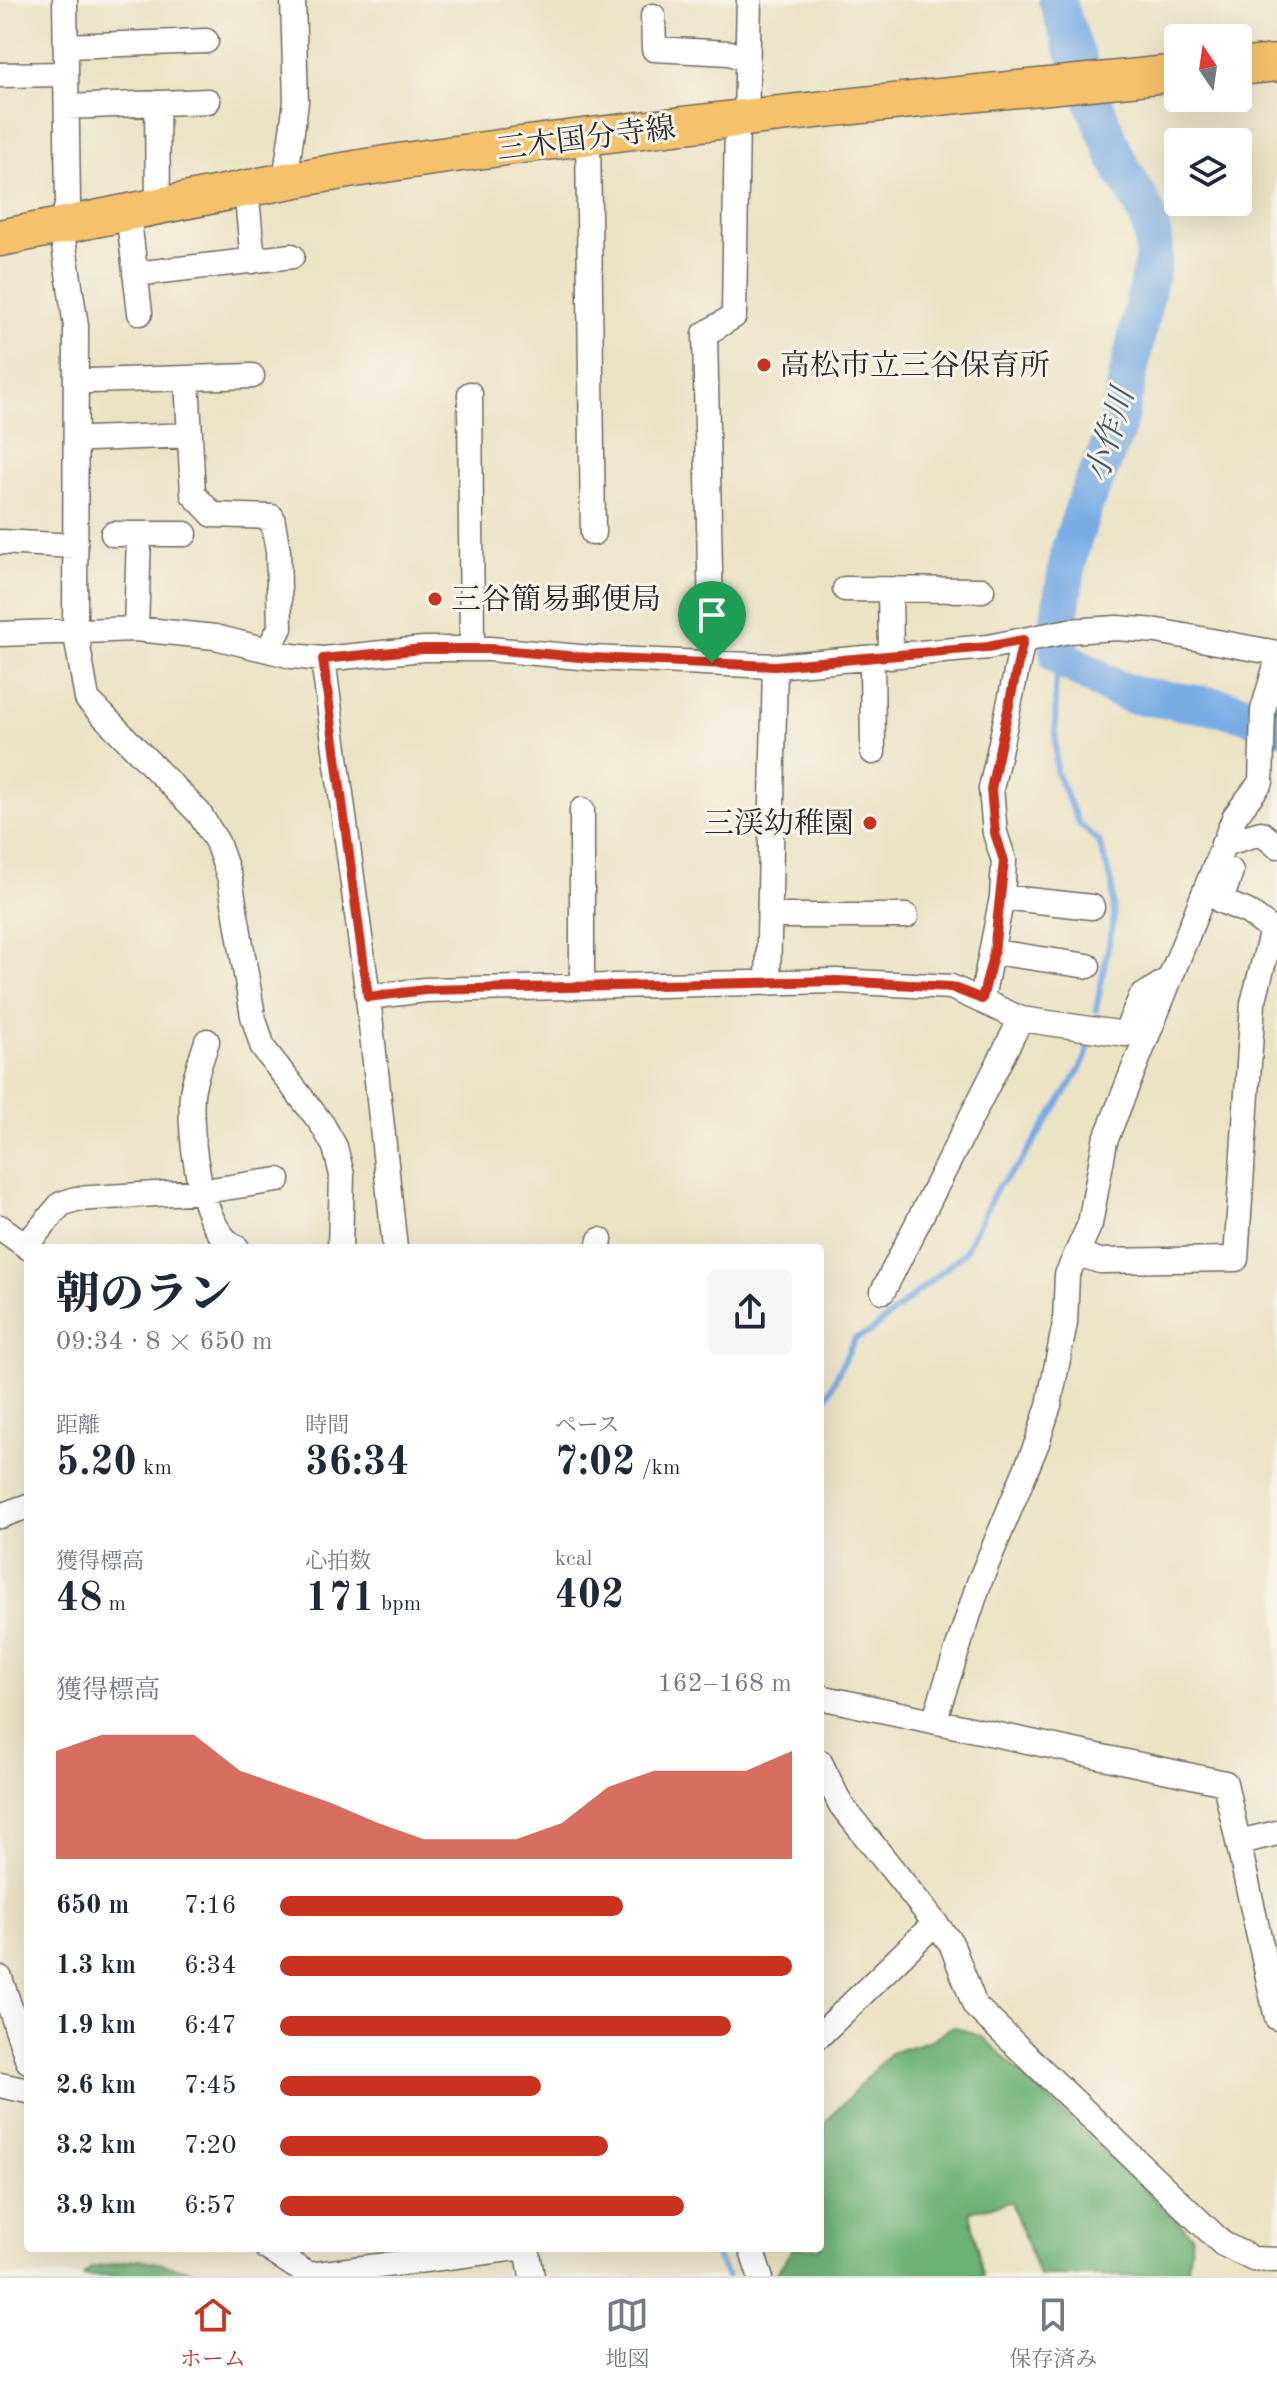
<!DOCTYPE html>
<html lang="ja">
<head>
<meta charset="utf-8">
<style>
  :root { --surface:#fff; --page:#f6f6f7; --text:#1f2937; --muted:#747a83; --line:#e0e1e3; --accent:#c8321e }
  body { margin:0; font-family:"Old Standard TT","Noto Serif JP",serif; background:var(--page); color:var(--text); height:100vh; display:flex; flex-direction:column; font-size:30px; white-space:nowrap }
  * { box-sizing:border-box; margin:0 }
  p { font-size:26px; color:var(--muted) }
  .icon { flex:none; width:44px; height:44px; fill:none; stroke:currentColor; stroke-width:2; stroke-linecap:round; stroke-linejoin:round }
  .map { position:relative; flex:1; overflow:hidden }
  .panel { position:absolute; left:24px; top:1244px; width:800px; height:1008px; display:flex; flex-direction:column; background:var(--surface); border-radius:8px; box-shadow:0 8px 32px #0002 }
  .panel>* { flex:none }
  .needle { width:52px; rotate:347deg }
  .buttons { position:absolute; left:1164px; top:24px; display:grid; gap:16px }
  .buttons a { display:grid; place-items:center; width:88px; height:88px; border-radius:8px; background:var(--surface); box-shadow:0 8px 32px #0002; font-size:40px }
  .pin { position:absolute; display:grid; place-items:center; width:68px; height:68px; color:#fff; margin:-82px -34px; border-radius:50% 50% 50% 0; rotate:-45deg; box-shadow:0 0 8px #0007 }
  .pin .icon { rotate:45deg }
  .round { display:grid; place-items:center; flex:none; width:84px; height:84px; border-radius:8px; background:var(--page) }
  .headline { display:flex; align-items:center; justify-content:space-between; height:136px; padding:0 32px }
  h1 { font-size:44px; font-weight:800; line-height:60px }
  .metrics { display:grid; grid-template-columns:repeat(3,1fr); gap:12px; height:136px; padding:8px 32px }
  .metrics div { display:grid; align-content:center }
  .metrics b { font-size:40px; font-weight:800 }
  .metrics small { font-size:22px; font-weight:400 }
  .metrics p { font-size:22px }
  .chart { height:224px; padding:16px 32px }
  .chart p { display:flex; justify-content:space-between }
  .chart svg { width:100%; height:144px; margin-top:8px; fill:var(--accent); opacity:.7 }
  ul { padding:0 32px; list-style:none; font-size:26px }
  li { display:grid; grid-template-columns:128px 96px 1fr; align-items:center; height:60px }
  li i { height:20px; border-radius:10px; background:var(--accent) }
  .tab-bar { display:flex; justify-content:space-around; align-items:center; height:112px; border-top:2px solid var(--line); background:var(--surface); font-size:22px; color:var(--muted) }
  .tab-bar a { display:grid; justify-items:center; gap:4px }
  .tab-bar .selected { color:var(--accent) }
  .map>svg:first-child { display:block }
</style>
</head>
<body>
<div class="map">
<svg width="1277" height="2276" viewBox="0 0 1277 2276">
  <rect width="100%" height="100%" fill="#f7f3e8"/>
  <filter id="ink" filterUnits="userSpaceOnUse"><feTurbulence type="fractalNoise" baseFrequency=".0125" numOctaves="2"/><feDisplacementMap in="SourceGraphic" scale="16" xChannelSelector="R" yChannelSelector="G"/><feConvolveMatrix kernelMatrix="1 2 1 2 8 2 1 2 1" color-interpolation-filters="sRGB"/></filter>
  <filter id="wash" filterUnits="userSpaceOnUse"><feTurbulence type="fractalNoise" baseFrequency=".006" numOctaves="4" result="noise"/><feDisplacementMap in="SourceGraphic" scale="32" xChannelSelector="R" yChannelSelector="G"/><feGaussianBlur stdDeviation="1.8" result="paint"/><feColorMatrix in="noise" values="0 0 0 0 0 0 0 0 0 0 0 0 0 0 0 0 0 1.4 0 .05"/><feComposite in="paint" operator="in"/></filter>
  <g filter="url(#wash)">
    <rect width="100%" height="100%" fill="#ece3c5"/>
    <path fill="#6db175" stroke="#4c6e50" stroke-width="2" d="M 953,2026 L 983,2037 L 1192,2235 L 1187,2276 L 1039,2276 L 1011,2202 L 970,2211 L 983,2276 L 775,2276 L 793,2248 L 820,2248 L 820,2155 L 827,2121 L 890,2053 L 931,2040 Z
      M 139,2259 L 218,2276 L 83,2276 L 91,2268 Z"/>
    <g fill="none" stroke-linecap="round" stroke-linejoin="round">
      <path stroke="#77abe4" stroke-width="6" d="M 1059,656 L 1055,691 L 1056,772 L 1079,824 L 1099,842 L 1112,884 L 1114,916 L 1096,1010
        M 820,1411 L 855,1338 L 869,1333 L 964,1253 L 998,1186 L 1019,1165 L 1075,1078 L 1085,1059 L 1091,1038
        M 712,2248 L 727,2276"/>
      <path stroke="#77abe4" stroke-width="38" d="M 1057,0 C 1073,50 1093,101 1113,150 C 1130,192 1154,206 1154,256 L 1116,431 L 1086,500 L 1070,549 L 1058,624 L 1059,656 L 1108,685 L 1133,695 L 1220,707 L 1271,720 L 1277,725"/>
    </g>
  </g>
  <g filter="url(#ink)">
    <g fill="none" stroke-linecap="round" stroke-linejoin="round">
      <defs>
        <path id="street" d="M 65,0 L 68,202 L 61,226 L 76,326 L 75,629 L 87,699 L 199,813 L 217,842 L 230,879 L 253,1016 L 263,1048 L 322,1124 L 335,1147 L 342,1175 L 340,1248
          M 653,16 L 654,49 L 730,53 L 747,60
          M 66,46 L 206,41
          M 0,75 L 66,74
          M 157,103 L 158,205
          M 67,107 L 208,101
          M 746,117 L 749,0
          M 588,137 L 593,533
          M 285,181 L 296,102 L 293,0
          M 246,188 L 253,261
          M 128,212 L 140,313
          M 135,274 L 292,256
          M 187,379 L 193,494 L 213,515 L 272,517 L 278,551 L 280,628 L 268,650
          M 90,381 L 252,376
          M 470,394 L 472,649
          M 89,439 L 190,435
          M 113,534 L 185,534
          M 0,542 L 75,546
          M 845,589 L 982,590
          M 890,590 L 891,657
          M 136,629 L 139,535
          M 0,634 L 136,629 L 215,637 L 292,656 L 323,659 L 423,649 L 490,649 L 591,658 L 775,666 L 988,647 L 1069,631 L 1117,628 L 1157,631 L 1277,653
          M 872,658 L 873,752
          M 323,659 L 368,997 L 395,1248
          M 712,663 L 705,334 L 734,316 L 737,119
          M 582,810 L 582,987
          M 1223,844 L 1261,833 L 1277,846
          M 1002,897 L 1092,907
          M 770,916 L 906,916
          M 994,952 L 1088,966
          M 768,983 L 775,666
          M 368,997 L 425,990 L 837,981 L 951,987 L 1021,1019 L 1125,1034 L 1141,997 L 1169,979
          M 982,999 L 1002,897 L 1004,861 L 995,833 L 991,789 L 1023,640
          M 207,1041 C 202,1058 194,1077 192,1094 C 189,1133 199,1231 237,1248
          M 0,1227 L 29,1248
          M 27,1244 L 61,1204 L 76,1199 L 204,1191 L 278,1180
          M 598,1248 L 600,1240
          M 1078,1254 L 1100,1261 L 1236,1259 L 1253,1003 L 1272,930 L 1248,912 L 1221,901 L 1231,871
          M 883,1291 L 1021,1019
          M 0,1516 L 28,1506
          M 820,1697 L 1225,1783 L 1277,2018
          M 934,1721 L 979,1583 L 1037,1443 L 1049,1405 L 1065,1323 L 1067,1275 L 1090,1224 L 1105,1141 L 1235,816 L 1261,782 L 1263,710 L 1277,662
          M 820,1762 L 841,1805 L 951,1943 L 975,2006 L 1223,2244 L 1253,2259 L 1277,2260
          M 1239,1842 L 1277,1833
          M 0,1978 L 28,2061
          M 820,2035 L 934,1924
          M 0,2085 L 28,2091
          M 267,2248 L 309,2275 L 518,2248
          M 527,2248 L 532,2276
          M 751,2248 L 760,2276"/>
        <path id="primary" d="M 1238,67 L 1277,63
          M 0,238 C 144,210 288,177 433,157 C 681,122 930,98 1178,73"/>
      </defs>
      <use href="#street" stroke="#6f6b61" stroke-width="27"/>
      <use href="#primary" stroke="#6f6b61" stroke-width="39"/>
      <use href="#street" stroke="#fff" stroke-width="24"/>
      <use href="#primary" stroke="#f5c16b" stroke-width="36"/>
    </g>
  </g>
  <g fill="none" stroke-linecap="round" stroke-linejoin="round" filter="url(#ink)">
    <defs>
      <path id="route" d="M 1023,640 L 991,789 L 995,833 L 1004,861 L 994,952 L 982,999 L 951,987 L 837,981 L 425,990 L 368,997 L 323,659 L 423,649 L 490,649 L 591,658 L 775,666 L 988,647 Z"/>
    </defs>
    <use href="#route" stroke="#fff" stroke-width="16"/>
    <use href="#route" stroke="#c8321e" stroke-width="10"/>
  </g>
  <g fill="#c8321e" stroke="#f7f3e8" stroke-width="3">
    <circle cx="764" cy="365" r="8"/>
    <circle cx="435" cy="599" r="8"/>
    <circle cx="870" cy="823" r="8"/>
  </g>
  <g text-anchor="middle" stroke-width="6" stroke-linejoin="round" paint-order="stroke">
    <g font-size="30" fill="#2b2b2b" stroke="#f7f3e8">
      <text transform="translate(586 138) rotate(-7)" y="10">三木国分寺線</text>
    </g>
    <g font-size="30" fill="#2b2b2b" stroke="#f7f3e8" text-anchor="start">
      <text x="780" y="375">高松市立三谷保育所</text>
      <text x="451" y="609">三谷簡易郵便局</text>
      <text x="854" y="833" text-anchor="end">三渓幼稚園</text>
    </g>
    <g font-size="32" font-style="italic" fill="#46586c" stroke="#f7f3e8">
      <text transform="translate(1109 435) rotate(-73)" y="11">小作川</text>
    </g>
  </g>
</svg>
<div class="buttons">
<a><svg class="needle" viewBox="-14 -14 28 28"><path d="M0-13l5 13h-10z" fill="#e53935"/><path d="M0 13l5-13h-10z" fill="#747a83"/></svg></a>
<a><svg class="icon" aria-label="layers" viewBox="0 0 24 24"><path d="M12 4l9 5-9 5-9-5zM3 14l9 5 9-5"/></svg></a>
</div>
<div class="pin" style="left:712px;top:663px;background:#1e9e55"><svg class="icon" aria-label="arrive" viewBox="0 0 24 24"><path d="M6 21V4h12l-3 4 3 4H6"/></svg></div>
<section class="panel">
<div class="headline"><div><h1>朝のラン</h1><p>09:34 · 8 × 650 m</p></div><a class="round"><svg class="icon" aria-label="share" viewBox="0 0 24 24"><path d="M12 15V3M7 8l5-5 5 5M5 13v7h14v-7"/></svg></a></div>
<div class="metrics">
<div><p>距離</p><b>5.20<small> km</small></b></div>
<div><p>時間</p><b>36:34</b></div>
<div><p>ペース</p><b>7:02<small> /km</small></b></div>
</div>
<div class="metrics">
<div><p>獲得標高</p><b>48<small> m</small></b></div>
<div><p>心拍数</p><b>171<small> bpm</small></b></div>
<div><p>kcal</p><b>402</b></div>
</div>
<div class="chart"><p><span>獲得標高</span>162–168 m</p>
<svg viewBox="0 0 160 44" preserveAspectRatio="none"><path d="M0 44V11L10 6L20 6L30 6L40 17L50 22L60 27L70 33L80 38L90 38L100 38L110 33L120 22L130 17L140 17L150 17L160 11V44z"/></svg>
</div>
<ul>
<li><b>650 m</b>7:16<i style="width:67%"></i></li>
<li><b>1.3 km</b>6:34<i style="width:100%"></i></li>
<li><b>1.9 km</b>6:47<i style="width:88%"></i></li>
<li><b>2.6 km</b>7:45<i style="width:51%"></i></li>
<li><b>3.2 km</b>7:20<i style="width:64%"></i></li>
<li><b>3.9 km</b>6:57<i style="width:79%"></i></li>
</ul>
</section>
</div>
<nav class="tab-bar">
<a class="selected"><svg class="icon" aria-label="home" viewBox="0 0 24 24"><path d="M3 11l9-7 9 7M6 9v11h12V9"/></svg>ホーム</a>
<a><svg class="icon" aria-label="map" viewBox="0 0 24 24"><path d="M3 6l6-2 6 2 6-2v14l-6 2-6-2-6 2zM9 4v14M15 6v14"/></svg>地図</a>
<a><svg class="icon" aria-label="saved" viewBox="0 0 24 24"><path d="M7 4h10v16l-5-4-5 4z"/></svg>保存済み</a>
</nav>
</body>
</html>
